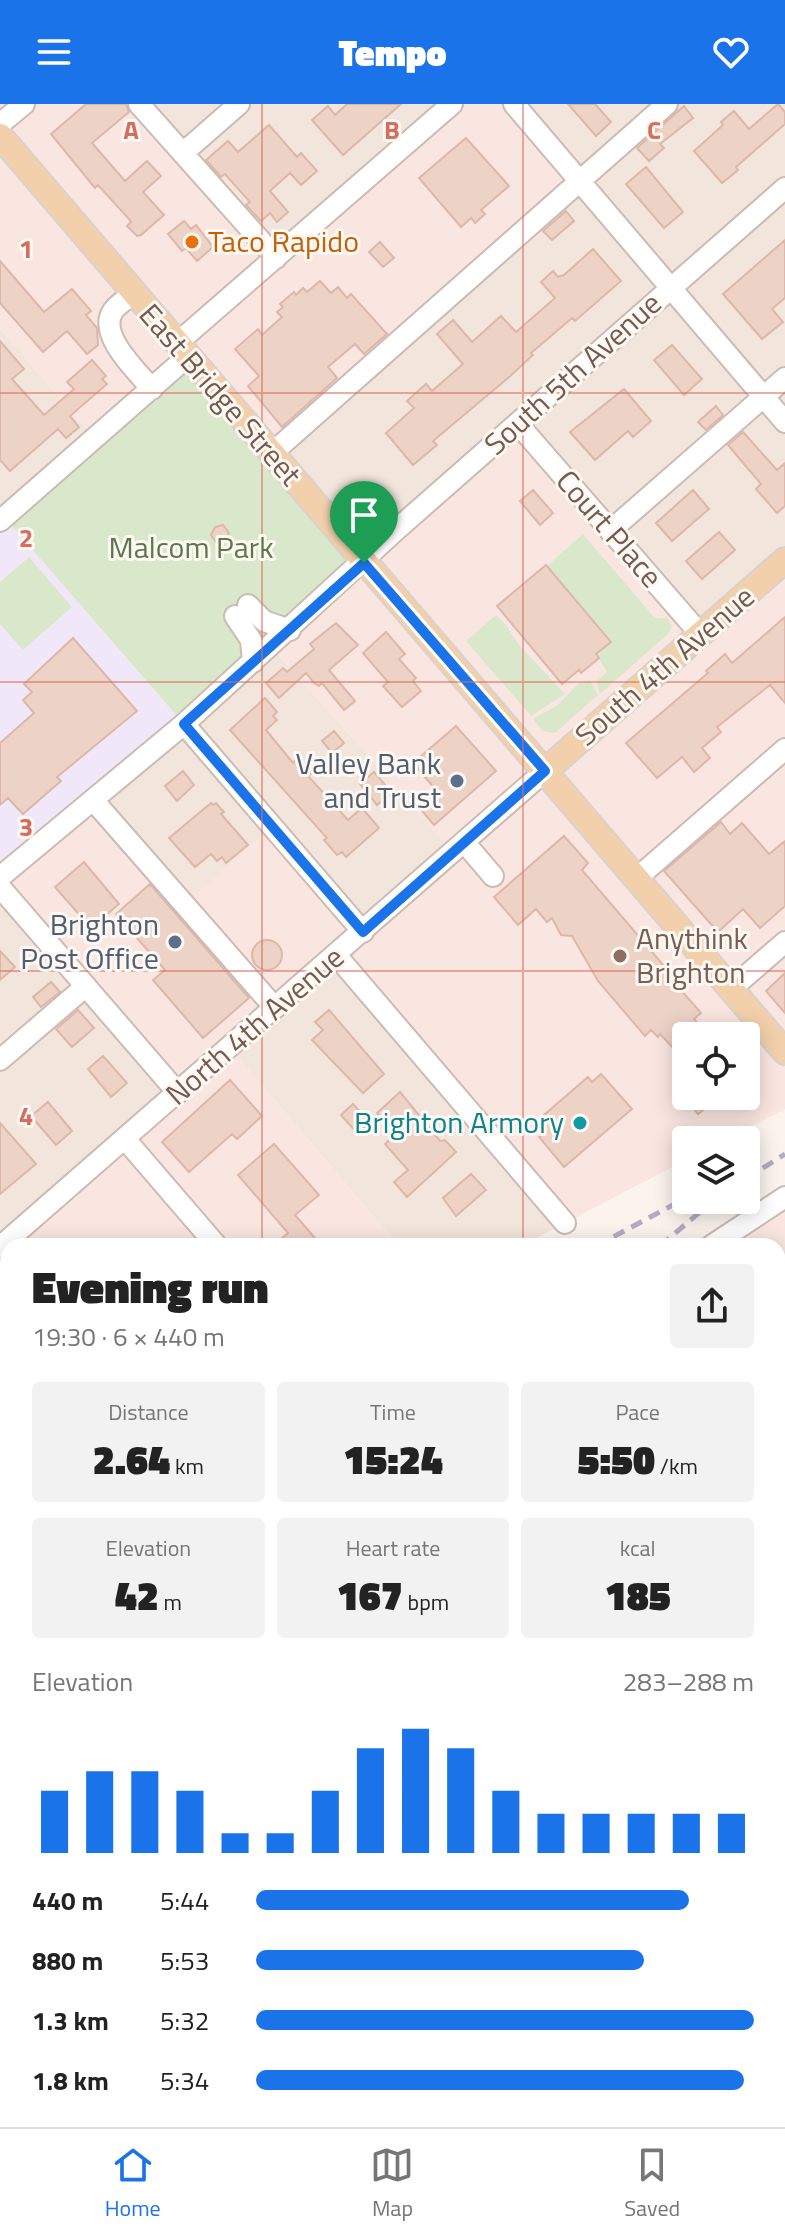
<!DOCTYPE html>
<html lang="en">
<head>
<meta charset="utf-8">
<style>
  :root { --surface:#fff; --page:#f2f2f2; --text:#222; --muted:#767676; --line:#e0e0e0; --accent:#1a73e8 }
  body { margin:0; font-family:"Titillium Web",sans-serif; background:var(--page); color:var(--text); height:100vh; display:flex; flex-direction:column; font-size:30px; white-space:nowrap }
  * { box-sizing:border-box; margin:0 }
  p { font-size:26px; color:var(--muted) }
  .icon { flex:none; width:44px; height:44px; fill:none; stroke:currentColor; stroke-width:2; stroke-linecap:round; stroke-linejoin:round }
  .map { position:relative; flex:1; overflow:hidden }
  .drawer { position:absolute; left:0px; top:1134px; width:786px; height:890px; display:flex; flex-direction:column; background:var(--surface); border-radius:24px 24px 0 0; box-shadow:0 4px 20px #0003 }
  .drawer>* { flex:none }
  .tools { position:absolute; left:672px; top:918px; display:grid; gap:16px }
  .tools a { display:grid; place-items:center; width:88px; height:88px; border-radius:8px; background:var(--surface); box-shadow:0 4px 20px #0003; font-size:40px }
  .pin { position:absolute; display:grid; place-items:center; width:68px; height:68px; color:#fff; margin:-82px -34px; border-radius:50% 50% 50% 0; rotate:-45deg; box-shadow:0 0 8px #0007 }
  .pin .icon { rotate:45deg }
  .round { display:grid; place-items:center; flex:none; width:84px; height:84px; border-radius:8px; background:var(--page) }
  .overview { display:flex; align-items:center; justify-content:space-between; height:136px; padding:0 32px }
  h1 { font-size:44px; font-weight:800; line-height:60px }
  .metrics { display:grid; grid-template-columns:repeat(3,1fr); gap:12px; height:136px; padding:8px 32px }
  .metrics div { display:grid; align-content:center; border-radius:8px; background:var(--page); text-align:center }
  .metrics b { font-size:40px; font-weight:800 }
  .metrics small { font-size:22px; font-weight:400 }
  .metrics p { font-size:22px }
  .chart { height:224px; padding:16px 32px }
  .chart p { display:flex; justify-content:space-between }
  .chart svg { width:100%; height:144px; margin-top:8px; stroke:var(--accent); stroke-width:6 }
  ul { padding:0 32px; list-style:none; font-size:26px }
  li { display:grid; grid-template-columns:128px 96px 1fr; align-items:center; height:60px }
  li i { height:20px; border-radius:10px; background:var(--accent) }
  header { display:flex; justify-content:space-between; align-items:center; height:104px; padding:0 32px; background:var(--accent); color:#fff; font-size:36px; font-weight:800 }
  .tabs { display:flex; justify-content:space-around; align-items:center; height:112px; border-top:2px solid var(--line); background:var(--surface); font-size:22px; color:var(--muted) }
  .tabs a { display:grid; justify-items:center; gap:4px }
  .tabs .current { color:var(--accent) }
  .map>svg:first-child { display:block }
</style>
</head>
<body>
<header><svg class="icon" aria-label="menu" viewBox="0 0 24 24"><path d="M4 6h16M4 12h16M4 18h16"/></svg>Tempo<svg class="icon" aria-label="heart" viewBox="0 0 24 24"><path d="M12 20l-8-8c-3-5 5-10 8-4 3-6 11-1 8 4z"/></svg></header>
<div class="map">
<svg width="785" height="2023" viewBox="0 0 785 2023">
  <rect width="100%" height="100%" fill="#fbf3ec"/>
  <path fill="#f2e5db" d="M 139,0 L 452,0 L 276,154 Z
    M 514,0 L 785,0 L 785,456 L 701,531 L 364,459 L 271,350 Z
    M 0,225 L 96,335 L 0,417 Z
    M 271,542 L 453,748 L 363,828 L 184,800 L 93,696 Z
    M 0,781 L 178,989 L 12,1134 L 19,1142 L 8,1142 L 8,1400 L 0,1404 Z
    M 336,851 L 565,1119 L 521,1142 L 399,1142 L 230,944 Z
    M 8,1718 L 8,1845 L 0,1828 L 0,1722 Z
    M 8,1879 L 8,2016 L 204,2016 L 202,2023 L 0,2023 L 0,1883 Z"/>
  <path fill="#fae6e1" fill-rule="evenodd" d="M 0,0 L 139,0 L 276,153 L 452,0 L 514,0 L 580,77 L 271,350 L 96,335 L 0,225 Z
    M 518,320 L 701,531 L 785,456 L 785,1005 L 726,1036 L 686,1036 L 686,1056 L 565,1119 L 336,852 L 230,944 L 399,1142 L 19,1142 L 11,1133 L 178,989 L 0,783 L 93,696 L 185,800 L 272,722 L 363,827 L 452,748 L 271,542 ZM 686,932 L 746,932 L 746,992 L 686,992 Z
    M 785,1093 L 785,1696 L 778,1700 L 778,1142 L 711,1142 Z
    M 8,1481 L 8,1718 L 0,1722 L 0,1485 Z
    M 204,2016 L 348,2016 L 340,2023 L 202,2023 Z"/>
  <path fill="#ebe4e1" d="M 785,1893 L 785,2023 L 511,2023 L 522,2016 L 778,2016 L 778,1896 Z"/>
  <path fill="#f0e8f8" d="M 4,413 L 184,620 L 0,773 L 0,417 Z"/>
  <path fill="#d9e8cb" d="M 187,253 L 364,459 L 184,620 L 4,413 Z
    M 583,430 L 655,514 L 667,514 L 672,522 L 668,530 L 600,590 L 596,578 L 607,568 L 596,550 L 610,538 L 547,462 Z
    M 29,453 L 72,503 L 23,546 L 0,520 L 0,478 Z
    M 496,511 L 506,521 L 519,541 L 565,590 L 531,612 L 466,537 Z
    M 590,576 L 598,591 L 555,629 L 543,627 L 533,615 L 558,601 L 579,579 Z"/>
  <path fill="#edd2c6" stroke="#deb7a8" stroke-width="2" d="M 86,0 L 126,0 L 129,8 L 92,39 L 125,77 L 147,57 L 161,72 L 143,88 L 164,111 L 141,131 L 137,132 L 127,122 L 131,118 L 129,115 L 98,81 L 95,84 L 51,30 Z
    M 347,0 L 401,0 L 343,51 L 312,16 L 328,2 L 335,11 Z
    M 568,0 L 595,0 L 611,18 L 596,32 Z
    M 778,0 L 785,8 L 785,20 L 736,63 L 738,66 L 722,79 L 694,47 L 723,21 L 721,18 L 734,7 L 749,25 Z
    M 684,2 L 693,14 L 660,40 L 664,44 L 649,57 L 637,44 Z
    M 269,21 L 297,53 L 301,49 L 317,67 L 301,81 L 290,69 L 270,87 L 288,108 L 277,118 L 270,109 L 261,117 L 246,101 L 250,98 L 225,70 L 221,73 L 206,56 L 228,37 L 238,48 Z
    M 466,34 L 509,82 L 481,106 L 485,110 L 475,119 L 471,114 L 461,123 L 419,74 Z
    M 646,63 L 683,108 L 664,124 L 626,80 Z
    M 566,107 L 574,117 L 552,136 L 543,127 Z
    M 184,117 L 191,125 L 196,121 L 213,143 L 197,157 L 186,144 L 182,147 L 168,130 Z
    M 785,136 L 785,194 L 772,205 L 783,218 L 762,235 L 723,190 Z
    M 380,138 L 394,154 L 383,163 L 369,148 Z
    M 593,145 L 621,177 L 575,217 L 572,214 L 531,249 L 533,251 L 508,274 L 433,337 L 437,341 L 413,361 L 386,329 L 414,304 L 407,297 L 426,280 L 432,287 L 463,260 L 437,230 L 453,216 L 472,238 L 501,212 L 516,228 L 555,194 L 541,178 L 553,167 L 558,173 L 564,171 Z
    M 0,157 L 44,208 L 72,185 L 91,207 L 86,211 L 97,224 L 98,241 L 87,250 L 67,227 L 43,248 L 0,199 Z
    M 320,177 L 331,189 L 338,183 L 347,194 L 351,190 L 387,230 L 364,250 L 355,240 L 328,263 L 337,274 L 282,323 L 248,282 L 259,272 L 235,245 L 258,225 L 262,231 L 282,213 L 277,208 L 283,203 L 280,200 L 294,188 L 296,191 L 303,184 L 307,188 Z
    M 0,237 L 24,265 L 12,275 L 44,311 L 74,285 L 67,278 L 92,256 L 106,272 L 102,275 L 107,280 L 70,312 L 79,323 L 66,334 L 58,325 L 10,367 L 0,356 Z
    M 672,241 L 702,275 L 684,291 L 654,256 Z
    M 624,285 L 651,317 L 633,333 L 628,327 L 595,356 L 570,328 Z
    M 716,302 L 723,311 L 706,326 L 698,318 Z
    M 743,328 L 777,366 L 785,359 L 785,402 L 777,409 L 756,385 L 761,380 L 728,341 Z
    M 533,386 L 553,409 L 540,421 L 520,397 Z
    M 693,386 L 709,405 L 672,437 L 656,419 Z
    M 223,421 L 229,429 L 225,436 L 216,438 L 211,431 L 215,423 Z
    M 719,428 L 735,446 L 702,475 L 686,457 Z
    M 546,461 L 611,538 L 596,550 L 599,554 L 581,569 L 579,566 L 562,580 L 497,502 Z
    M 785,513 L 785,599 L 770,581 L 717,623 L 721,628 L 702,644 L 710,654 L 694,668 L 682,653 L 657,674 L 626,639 L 708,569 L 706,567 L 725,550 L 732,559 Z
    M 336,519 L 358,541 L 329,566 L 355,597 L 344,606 L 322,579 L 319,582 L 314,579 L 306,569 L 279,594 L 266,579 L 283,564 L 287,568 L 314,545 L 310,540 Z
    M 386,528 L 405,550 L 399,555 L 416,574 L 413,577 L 421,587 L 402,603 L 383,582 L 388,578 L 363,549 Z
    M 73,534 L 137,607 L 57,673 L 61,677 L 23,710 L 8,694 L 0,701 L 0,639 L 34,609 L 23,596 L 32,588 L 24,580 Z
    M 265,594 L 277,608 L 273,612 L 277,616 L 266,626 L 293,659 L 295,657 L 300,662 L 304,659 L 312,669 L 308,672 L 348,716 L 362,704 L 379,724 L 346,753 L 342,748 L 337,751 L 324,736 L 327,734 L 230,626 Z
    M 456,622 L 496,667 L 434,721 L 418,702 L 436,686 L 413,659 Z
    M 334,627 L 344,639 L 332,649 L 322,637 Z
    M 183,667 L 194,681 L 177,697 L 165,682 Z
    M 374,668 L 392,689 L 377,701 L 360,680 Z
    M 211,699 L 213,701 L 216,699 L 224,708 L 221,710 L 248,741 L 226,759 L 222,753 L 217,757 L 211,750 L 195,763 L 169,734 Z
    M 721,718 L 730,730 L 742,719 L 769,750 L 785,737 L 785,802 L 760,824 L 743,805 L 718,828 L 664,767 Z
    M 564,732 L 588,759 L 582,766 L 682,883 L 680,885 L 701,909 L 694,915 L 700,922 L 697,932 L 686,932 L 686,944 L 679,950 L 660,930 L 658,933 L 651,926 L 645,932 L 598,877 L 572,832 L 561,831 L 552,814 L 547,818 L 536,805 L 518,821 L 494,793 Z
    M 84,758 L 119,800 L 91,824 L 55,783 Z
    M 150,780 L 249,894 L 203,934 L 153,876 L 165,866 L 116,810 Z
    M252 851a15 15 0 1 1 30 0a15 15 0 1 1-30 0Z
    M 0,847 L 15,863 L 0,876 Z
    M 785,869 L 785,909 L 766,887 Z
    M 51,878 L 60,888 L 41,903 L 33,893 Z
    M 78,906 L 94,924 L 72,943 L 56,925 Z
    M 329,906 L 384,970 L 363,989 L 312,936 L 323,926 L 315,918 Z
    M 103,952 L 127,979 L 111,993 L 88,965 Z
    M 601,970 L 632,1005 L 564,1063 L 539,1033 L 545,1028 L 541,1022 L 548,1016 L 544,1011 L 588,973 L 592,978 Z
    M 230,976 L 262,1012 L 237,1035 L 232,1030 L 189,1068 L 162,1038 Z
    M 400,988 L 440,1037 L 445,1036 L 456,1048 L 407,1093 L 394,1078 L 408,1066 L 385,1040 L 396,1030 L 377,1009 Z
    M 684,992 L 721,992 L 698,1010 Z
    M 48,998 L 72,1027 L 56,1041 L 31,1012 Z
    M 353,1000 L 370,1019 L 358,1030 L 341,1011 Z
    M 0,1019 L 36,1060 L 0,1090 Z
    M 274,1040 L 319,1091 L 295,1111 L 322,1142 L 273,1142 L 288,1129 L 238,1071 Z
    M 471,1070 L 486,1086 L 456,1112 L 443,1094 Z"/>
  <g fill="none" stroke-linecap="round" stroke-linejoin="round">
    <defs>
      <path id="minor" d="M 139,0 L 276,154
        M 514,0 L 785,318
        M 0,20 L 24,0
        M 183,49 L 239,0
        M 133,189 C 127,195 118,200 113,207 C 97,231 138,268 152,285
        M 176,240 L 452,0
        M 518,320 L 701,531
        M 271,350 L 667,0
        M 0,417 L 187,253
        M 610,427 L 785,274
        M 248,501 L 264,517 L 290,526
        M 235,512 L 251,536 L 253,558
        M 184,620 L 363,828
        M 93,696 L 275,904
        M 464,738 L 493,772
        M 0,773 L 184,620 L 396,426 L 785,84
        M 637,774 L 785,645
        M 0,783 L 178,989
        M 336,851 L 565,1119
        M 731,885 L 785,838
        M 0,956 L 86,882
        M 125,1035 L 217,1142
        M 711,1142 L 785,1093
        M 0,1143 L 545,667
        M 778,1298 L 785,1294
        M 0,1404 L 8,1400
        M 778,1410 L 785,1424
        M 778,1480 L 781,1471 L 785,1469
        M 778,1501 L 785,1498
        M 778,1668 L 785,1681
        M 0,1698 L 8,1694
        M 778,1700 L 785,1696
        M 778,1896 L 785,1893
        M 778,1951 L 785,1948
        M 618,2016 L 625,2023
        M 662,2016 L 665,2023
        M 340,2023 L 348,2016
        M 511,2023 L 522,2016"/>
      <path id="major" d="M 0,32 L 785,948
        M 545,667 L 785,456"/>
      <path id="highway" d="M 778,1738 L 785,1734
        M 778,1779 L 785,1775
        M 778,1818 L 785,1814
        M 778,1866 L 785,1864
        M 398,2023 L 407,2016
        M 460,2023 L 469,2016"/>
    </defs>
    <use href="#minor" stroke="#ccbbb2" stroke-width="24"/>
    <use href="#major" stroke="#d8d1ce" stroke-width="28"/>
    <use href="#highway" stroke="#d8d1ce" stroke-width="32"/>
    <use href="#minor" stroke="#fff" stroke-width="20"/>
    <use href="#major" stroke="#f2d0ac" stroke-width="24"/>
    <use href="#highway" stroke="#eeb4aa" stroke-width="28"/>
    <path stroke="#b5aac5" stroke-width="5" stroke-dasharray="12 8" stroke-linecap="butt" d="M 746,1075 L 785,1050
      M 596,1142 L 686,1094
      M 660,1142 L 714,1096
      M 0,1450 L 8,1446"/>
  </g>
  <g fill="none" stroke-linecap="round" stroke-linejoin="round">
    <defs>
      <path id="route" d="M 364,459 L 545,667 L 363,828 L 184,620 Z"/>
    </defs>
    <use href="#route" stroke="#fff" stroke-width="16"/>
    <use href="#route" stroke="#1a73e8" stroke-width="10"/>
  </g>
  <path fill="none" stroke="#d76d5e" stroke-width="2" stroke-opacity="0.55" d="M 262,0 L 262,1142M 523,0 L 523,1142M 0,289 L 785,289M 0,578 L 785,578M 0,867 L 785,867M 0,1156 L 8,1156M 778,1156 L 785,1156M 0,1445 L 8,1445M 778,1445 L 785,1445M 0,1734 L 8,1734M 778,1734 L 785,1734M 262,2016 L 262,2023M 523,2016 L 523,2023"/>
  <circle fill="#e8710a" stroke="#fdf8f2" stroke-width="3" cx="192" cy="138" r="8"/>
  <g fill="#5c6f8a" stroke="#fdf8f2" stroke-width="3">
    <circle cx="457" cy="677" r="8"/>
    <circle cx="175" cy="838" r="8"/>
  </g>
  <circle fill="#8d6e63" stroke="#fdf8f2" stroke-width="3" cx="620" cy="852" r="8"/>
  <circle fill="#0f9aa8" stroke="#fdf8f2" stroke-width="3" cx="580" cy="1019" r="8"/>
  <g text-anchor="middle" stroke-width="6" stroke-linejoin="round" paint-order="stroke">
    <g font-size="30" fill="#c56008" stroke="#fdf8f2" text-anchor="start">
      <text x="208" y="148">Taco Rapido</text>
    </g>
    <g font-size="30" fill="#745a51" stroke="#fdf8f2">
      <text transform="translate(573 270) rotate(-42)" y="10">South 5th Avenue</text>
      <text transform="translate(220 291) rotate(49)" y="10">East Bridge Street</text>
      <text transform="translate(609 425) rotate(49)" y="10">Court Place</text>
      <text transform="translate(665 562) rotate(-41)" y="10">South 4th Avenue</text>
      <text transform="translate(255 922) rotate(-41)" y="10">North 4th Avenue</text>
    </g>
    <g font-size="30" fill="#5c784a" stroke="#fdf8f2">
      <text x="191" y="454">Malcom Park</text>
    </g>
    <g font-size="30" fill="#4e5e75" stroke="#fdf8f2" text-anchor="end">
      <text x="441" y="670">Valley Bank<tspan x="441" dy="34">and Trust</tspan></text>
      <text x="159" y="831">Brighton<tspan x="159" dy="34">Post Office</tspan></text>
    </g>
    <g font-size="30" fill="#785e54" stroke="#fdf8f2" text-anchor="start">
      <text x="636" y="845">Anythink<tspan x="636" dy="34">Brighton</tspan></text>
    </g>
    <g font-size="30" fill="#0d838f" stroke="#fdf8f2" text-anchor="end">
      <text x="564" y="1029">Brighton Armory</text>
    </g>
  </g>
  <g font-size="26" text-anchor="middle" font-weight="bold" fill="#d76d5e" stroke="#fdf8f2" stroke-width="6" stroke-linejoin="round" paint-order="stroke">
    <text x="131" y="35">A</text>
    <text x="392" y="35">B</text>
    <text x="654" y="35">C</text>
    <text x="26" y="154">1</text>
    <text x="26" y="443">2</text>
    <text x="26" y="732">3</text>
    <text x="26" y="1021">4</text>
  </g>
</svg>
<div class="tools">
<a><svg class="icon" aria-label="locate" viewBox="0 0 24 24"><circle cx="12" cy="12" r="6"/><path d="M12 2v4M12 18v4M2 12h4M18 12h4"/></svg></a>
<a><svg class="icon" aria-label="layers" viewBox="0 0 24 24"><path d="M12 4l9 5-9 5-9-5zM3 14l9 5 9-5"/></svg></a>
</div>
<div class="pin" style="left:364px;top:459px;background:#1e9e55"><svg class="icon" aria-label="arrive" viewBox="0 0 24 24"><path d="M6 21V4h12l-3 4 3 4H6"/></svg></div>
<section class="drawer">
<div class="overview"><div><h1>Evening run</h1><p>19:30 · 6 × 440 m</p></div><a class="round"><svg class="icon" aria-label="share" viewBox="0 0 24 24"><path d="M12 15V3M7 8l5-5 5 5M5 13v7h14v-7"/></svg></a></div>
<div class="metrics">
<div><p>Distance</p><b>2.64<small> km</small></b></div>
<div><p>Time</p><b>15:24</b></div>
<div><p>Pace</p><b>5:50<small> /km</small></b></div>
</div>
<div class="metrics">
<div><p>Elevation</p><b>42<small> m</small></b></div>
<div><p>Heart rate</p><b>167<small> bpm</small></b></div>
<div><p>kcal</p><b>185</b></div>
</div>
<div class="chart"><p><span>Elevation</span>283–288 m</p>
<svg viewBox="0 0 160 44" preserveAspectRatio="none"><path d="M5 44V25M15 44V19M25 44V19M35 44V25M45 44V38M55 44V38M65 44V25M75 44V12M85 44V6M95 44V12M105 44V25M115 44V32M125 44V32M135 44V32M145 44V32M155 44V32"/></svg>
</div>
<ul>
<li><b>440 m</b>5:44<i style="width:87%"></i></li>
<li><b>880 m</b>5:53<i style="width:78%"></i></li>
<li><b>1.3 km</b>5:32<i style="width:100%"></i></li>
<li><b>1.8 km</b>5:34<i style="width:98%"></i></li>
</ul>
</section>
</div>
<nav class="tabs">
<a class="current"><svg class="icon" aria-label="home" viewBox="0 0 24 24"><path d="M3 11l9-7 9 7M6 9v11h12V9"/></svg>Home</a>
<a><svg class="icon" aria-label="map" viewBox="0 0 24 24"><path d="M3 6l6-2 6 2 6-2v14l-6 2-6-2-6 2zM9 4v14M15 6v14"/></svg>Map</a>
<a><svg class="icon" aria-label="saved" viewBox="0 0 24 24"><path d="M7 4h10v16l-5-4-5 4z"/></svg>Saved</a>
</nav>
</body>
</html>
